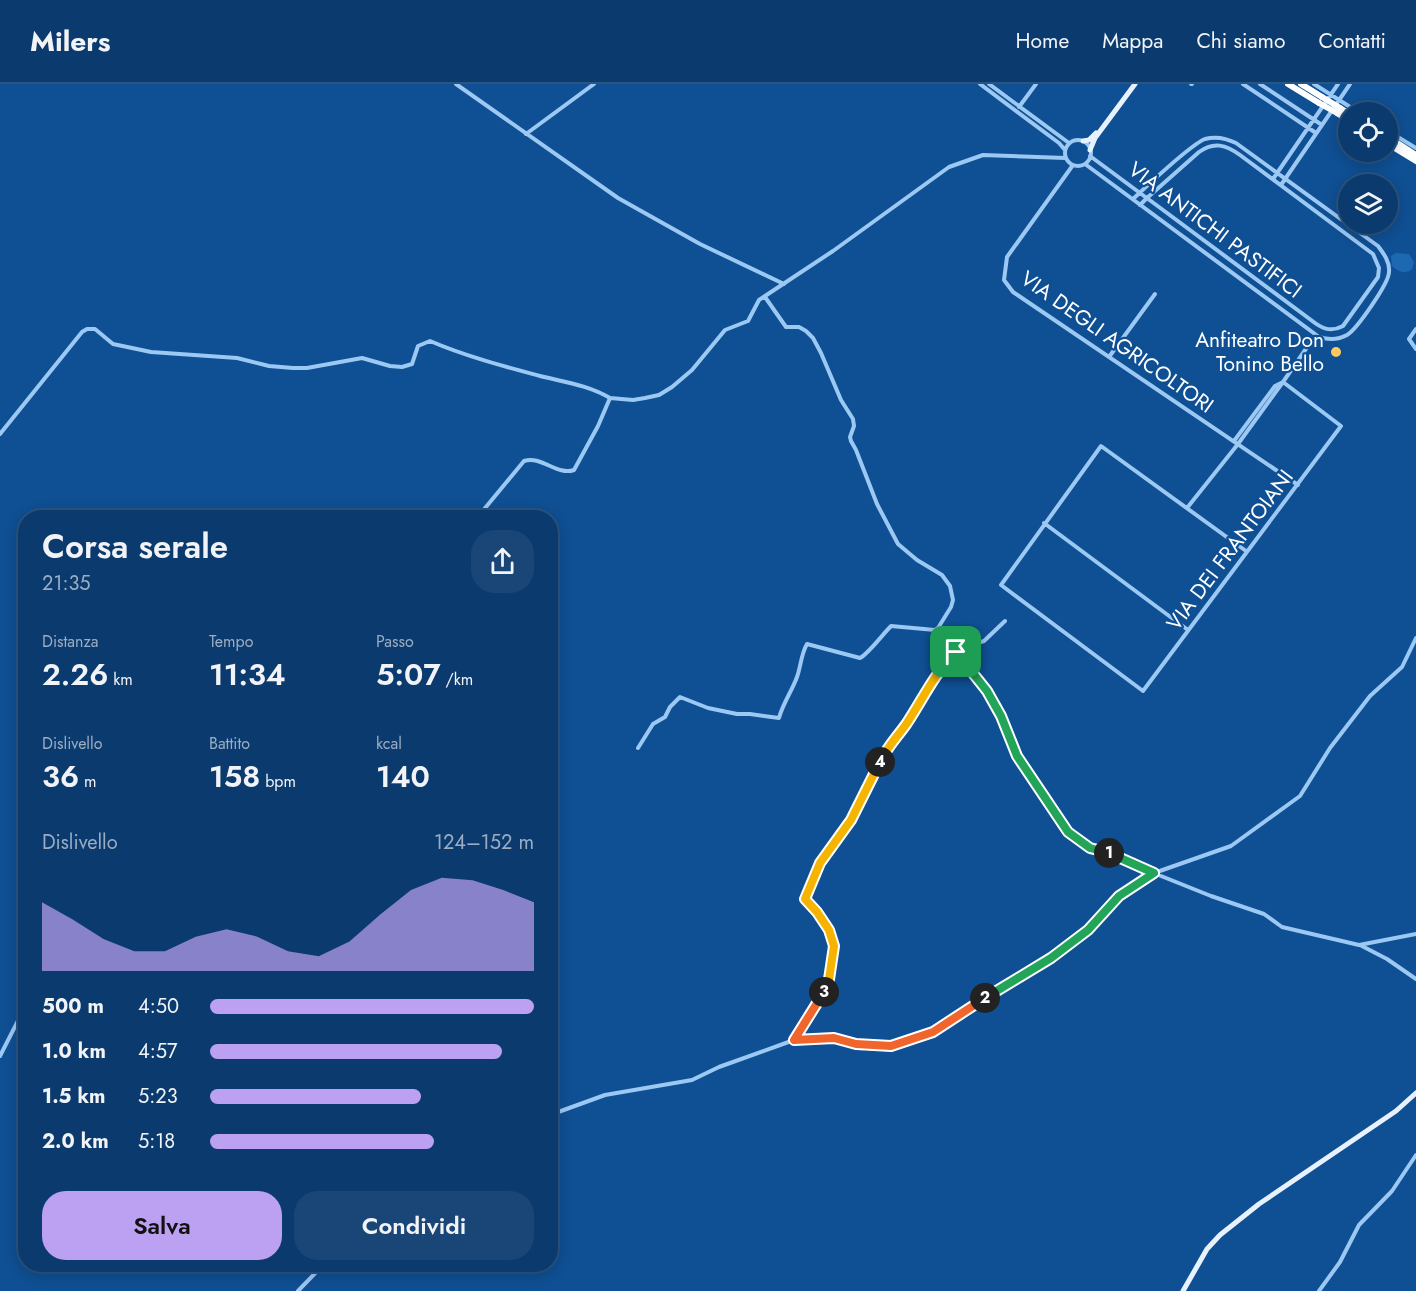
<!DOCTYPE html>
<html lang="it">
<head>
<meta charset="utf-8">
<style>
  :root { --surface:#0b3b6e; --page:#194676; --text:#f1f3f6; --muted:#9aadc2; --line:#2b5581; --accent:#bca0f2 }
  body { margin:0; font-family:Jost,sans-serif; background:var(--page); color:var(--text); height:100vh; display:flex; flex-direction:column; font-size:22px; white-space:nowrap }
  * { box-sizing:border-box; margin:0 }
  p { font-size:20px; color:var(--muted) }
  .icon { flex:none; width:33px; height:33px; fill:none; stroke:currentColor; stroke-width:2; stroke-linecap:round; stroke-linejoin:round }
  .map { position:relative; flex:1; overflow:hidden }
  .side { position:absolute; left:18px; top:426px; width:540px; height:762px; display:flex; flex-direction:column; background:var(--surface); border-radius:24px; box-shadow:0 3px 15px #0003,0 0 0 2px var(--line) }
  .side>* { flex:none }
  .tools { position:absolute; left:1338px; top:18px; display:grid; gap:12px }
  .tools a { display:grid; place-items:center; width:60px; height:60px; border-radius:50%; background:var(--surface); box-shadow:0 3px 15px #0003,0 0 0 2px var(--line); font-size:30px }
  .pin { position:absolute; display:grid; place-items:center; width:51px; height:51px; color:#fff; margin:-26px; border-radius:12px; box-shadow:0 3px 9px #0006 }
  .km { position:absolute; width:30px; height:30px; margin:-15px; border-radius:50%; background:#222; color:#fff; font-size:16px; line-height:30px; text-align:center }
  .round { display:grid; place-items:center; flex:none; width:63px; height:63px; border-radius:24px; background:var(--page) }
  .head { display:flex; align-items:center; justify-content:space-between; height:102px; padding:0 24px }
  h1 { font-size:33px; font-weight:600; line-height:45px }
  .metrics { display:grid; grid-template-columns:repeat(3,1fr); gap:9px; height:102px; padding:6px 24px }
  .metrics div { display:grid; align-content:center }
  .metrics b { font-size:30px; font-weight:600 }
  .metrics small { font-size:16px; font-weight:400 }
  .metrics p { font-size:16px }
  .chart { height:168px; padding:12px 24px }
  .chart p { display:flex; justify-content:space-between }
  .chart svg { width:100%; height:108px; margin-top:6px; fill:var(--accent); opacity:.7 }
  .action { display:flex; gap:12px; margin-top:auto; padding:12px 24px }
  .action a { flex:1; height:69px; border-radius:24px; background:var(--accent); color:#111; font-size:24px; font-weight:600; line-height:69px; text-align:center }
  .action a+a { background:var(--page); color:var(--text) }
  ul { padding:0 24px; list-style:none; font-size:20px }
  li { display:grid; grid-template-columns:96px 72px 1fr; align-items:center; height:45px }
  li i { height:15px; border-radius:8px; background:var(--accent) }
  header { display:flex; align-items:center; gap:36px; box-sizing:border-box; height:84px; padding:0 30px; background:var(--surface); border-bottom:2px solid var(--line) }
  header strong { font-size:28px }
  nav { display:flex; gap:33px; margin-inline-start:auto; font-size:21px }
  .map>svg:first-child { display:block }
</style>
</head>
<body>
<header>
<strong>Milers</strong>
<nav><a>Home</a><a>Mappa</a><a>Chi siamo</a><a>Contatti</a></nav>
</header>
<div class="map">
<svg width="1416" height="1207" viewBox="0 0 1416 1207">
  <rect width="100%" height="100%" fill="#0f4f93"/>
  <path fill="#1e67b1" d="M 1396,169 L 1409,170 L 1414,178 L 1412,185 C 1405,191 1399,188 1392,182 L 1391,172 Z"/>
  <g fill="none" stroke-linecap="round" stroke-linejoin="round">
    <path stroke="#9cc8f4" stroke-width="4" d="M 456,0 L 618,114 L 700,160 L 784,200
      M 980,0 L 1059,59 L 1065,66
      M 989,0 L 1069,59
      M 1191,0 L 1192,0
      M 1243,0 L 1316,49
      M 1260,0 L 1322,41
      M 1314,0 L 1358,28
      M 1019,23 L 1036,0
      M 1388,47 L 1416,64
      M 526,50 L 594,0
      M1065 69a13 13 0 1 1 26 0a13 13 0 1 1-26 0Z
      M 1090,72 L 1140,109 L 1159,123 L 1311,236 C 1321,244 1330,249 1343,242 L 1378,193 L 1379,184 L 1373,170 L 1240,71 C 1226,61 1214,57 1199,68 L 1147,114 L 1140,121
      M 1085,80 L 1319,253 C 1329,256 1338,256 1347,251 C 1357,245 1389,199 1389,188 C 1390,178 1384,170 1378,162 L 1236,59 C 1226,54 1216,52 1205,55 C 1190,61 1147,102 1133,115
      M 1073,81 L 1007,173 L 1004,196 L 1013,208 L 1298,401
      M 1273,95 L 1338,0
      M 1281,101 L 1350,0
      M 765,213 L 786,243 L 799,243 L 806,247 L 813,254 L 821,269 L 841,316 L 853,335 L 854,342 L 850,353 L 851,357 L 856,366 L 877,420 L 898,460 L 917,476 L 942,491 L 950,502 L 953,516 L 951,523 L 938,544 L 971,561 L 956,568 L 987,607 L 1001,632 L 1017,672 L 1035,702 L 1068,748 L 1090,764 L 1104,766 L 1136,782 L 1211,812 L 1264,830 L 1282,843 L 1359,861 L 1416,850
      M 1416,245 L 1409,255 L 1416,265
      M 1109,273 L 1155,210
      M 0,350 L 82,248 L 87,245 L 95,245 L 113,260 L 151,268 L 237,274 L 269,282 L 293,284 L 307,284 L 362,274 L 390,282 L 402,283 L 412,280 L 418,262 L 430,257 C 465,272 503,282 540,292 C 564,298 588,301 610,314
      M 1234,357 L 1275,302 L 1283,298 L 1310,259
      M 1187,424 L 1238,360 L 1283,298 L 1341,342 L 1143,607 L 1001,501 L 1101,362 L 1246,467
      M 474,434 L 481,429 L 524,377 C 541,371 557,392 574,386 L 598,342 L 610,314 L 633,316 L 645,314 L 659,311 L 672,303 L 692,286 L 725,246 L 748,237 L 759,216 L 833,167 L 949,83 L 983,71 L 1065,74
      M 1044,439 L 1188,546
      M 971,561 L 984,557 L 1005,537
      M 638,664 L 653,640 L 665,633 L 670,623 L 680,613 L 708,624 L 737,630 L 750,630 L 779,634 C 783,619 792,607 797,593 C 801,582 801,570 807,560 L 860,574 C 868,570 883,550 891,542 L 935,546 L 938,544
      M 1360,861 L 1387,875 L 1416,895
      M 794,956 L 828,902 L 834,862 L 829,846 L 817,828 L 805,815 L 820,779 L 851,736 L 871,700 L 885,667 L 917,623 L 933,594 L 956,568
      M 0,972 L 26,921
      M 550,1031 L 605,1011 L 692,996 L 719,983 L 794,956 L 834,954 L 856,960 L 891,961 L 942,943 L 994,908 L 1051,874 L 1088,846 L 1127,805 L 1154,789 L 1231,762 L 1300,712 L 1330,664 L 1370,612 L 1402,583 L 1416,554
      M 298,1207 L 324,1180
      M 1319,1207 L 1340,1178 L 1359,1141 L 1392,1107 L 1416,1071"/>
    <path stroke="#e8f2ff" stroke-width="5" d="M 1083,57 L 1089,56 L 1096,49
      M 1090,66 L 1095,54 L 1135,0
      M 1183,1207 L 1207,1165 L 1220,1151 L 1259,1120 L 1396,1027 L 1416,1009"/>
    <path stroke="#fff" stroke-width="6" d="M 1288,0 L 1319,19
      M 1301,0 L 1322,13
      M 1340,24 L 1348,29
      M 1337,29 L 1348,36
      M 1388,53 L 1416,71
      M 1388,60 L 1416,77"/>
    <path stroke="#fff" stroke-width="6" d="M 1322,13 L 1340,24
      M 1319,19 L 1337,29"/>
  </g>
  <g fill="none" stroke-linecap="round" stroke-linejoin="round">
    <defs>
      <path id="split-1" d="M 956,568 L 987,607 L 1001,632 L 1017,672 L 1068,748 L 1090,764 L 1109,769"/>
      <path id="split-2" d="M 985,914 L 1051,874 L 1088,846 L 1119,812 L 1154,789 L 1109,769"/>
      <path id="split-3" d="M 824,908 L 794,956 L 834,954 L 856,960 L 891,962 L 933,948 L 985,914"/>
      <path id="split-4" d="M 824,908 L 828,902 L 834,862 L 829,846 L 817,828 L 805,815 L 820,779 L 851,736 L 880,678"/>
      <path id="split-5" d="M 880,678 C 887,663 898,652 907,639 C 924,613 934,590 956,568"/>
    </defs>
    <use href="#split-1" stroke="#fff" stroke-width="12"/>
    <use href="#split-2" stroke="#fff" stroke-width="12"/>
    <use href="#split-3" stroke="#fff" stroke-width="12"/>
    <use href="#split-4" stroke="#fff" stroke-width="12"/>
    <use href="#split-5" stroke="#fff" stroke-width="12"/>
    <use href="#split-1" stroke="#22a559" stroke-width="8"/>
    <use href="#split-2" stroke="#22a559" stroke-width="8"/>
    <use href="#split-3" stroke="#f0652b" stroke-width="8"/>
    <use href="#split-4" stroke="#f5b400" stroke-width="8"/>
    <use href="#split-5" stroke="#f5b400" stroke-width="8"/>
  </g>
  <circle fill="#ffc95e" stroke="#0f4f93" stroke-width="2" cx="1336" cy="268" r="6"/>
  <g text-anchor="middle" stroke-width="4.5" stroke-linejoin="round" paint-order="stroke">
    <g font-size="21" fill="#fff" stroke="#0f4f93">
      <text transform="translate(1215 146) rotate(37)" y="7">VIA ANTICHI PASTIFICI</text>
      <text transform="translate(1117 258) rotate(35)" y="7">VIA DEGLI AGRICOLTORI</text>
      <text transform="translate(1230 466) rotate(-53)" y="7">VIA DEI FRANTOIANI</text>
    </g>
    <g font-size="21" fill="#fff" stroke="#0f4f93" text-anchor="end">
      <text x="1324" y="263">Anfiteatro Don<tspan x="1324" dy="24">Tonino Bello</tspan></text>
    </g>
  </g>
</svg>
<div class="tools">
<a><svg class="icon" aria-label="locate" viewBox="0 0 24 24"><circle cx="12" cy="12" r="6"/><path d="M12 2v4M12 18v4M2 12h4M18 12h4"/></svg></a>
<a><svg class="icon" aria-label="layers" viewBox="0 0 24 24"><path d="M12 4l9 5-9 5-9-5zM3 14l9 5 9-5"/></svg></a>
</div>
<div class="pin" style="left:956px;top:568px;background:#1e9e55"><svg class="icon" aria-label="arrive" viewBox="0 0 24 24"><path d="M6 21V4h12l-3 4 3 4H6"/></svg></div>
<b class="km" style="left:1109px;top:769px">1</b>
<b class="km" style="left:985px;top:914px">2</b>
<b class="km" style="left:824px;top:908px">3</b>
<b class="km" style="left:880px;top:678px">4</b>
<section class="side">
<div class="head"><div><h1>Corsa serale</h1><p>21:35</p></div><a class="round"><svg class="icon" aria-label="share" viewBox="0 0 24 24"><path d="M12 15V3M7 8l5-5 5 5M5 13v7h14v-7"/></svg></a></div>
<div class="metrics">
<div><p>Distanza</p><b>2.26<small> km</small></b></div>
<div><p>Tempo</p><b>11:34</b></div>
<div><p>Passo</p><b>5:07<small> /km</small></b></div>
</div>
<div class="metrics">
<div><p>Dislivello</p><b>36<small> m</small></b></div>
<div><p>Battito</p><b>158<small> bpm</small></b></div>
<div><p>kcal</p><b>140</b></div>
</div>
<div class="chart"><p><span>Dislivello</span>124–152 m</p>
<svg viewBox="0 0 160 44" preserveAspectRatio="none"><path d="M0 44V16L10 23L20 31L30 36L40 36L50 30L60 27L70 30L80 36L90 38L100 32L110 21L120 11L130 6L140 7L150 11L160 16V44z"/></svg>
</div>
<ul>
<li><b>500 m</b>4:50<i style="width:100%"></i></li>
<li><b>1.0 km</b>4:57<i style="width:90%"></i></li>
<li><b>1.5 km</b>5:23<i style="width:65%"></i></li>
<li><b>2.0 km</b>5:18<i style="width:69%"></i></li>
</ul>
<div class="action"><a>Salva</a><a>Condividi</a></div>
</section>
</div>
</body>
</html>
